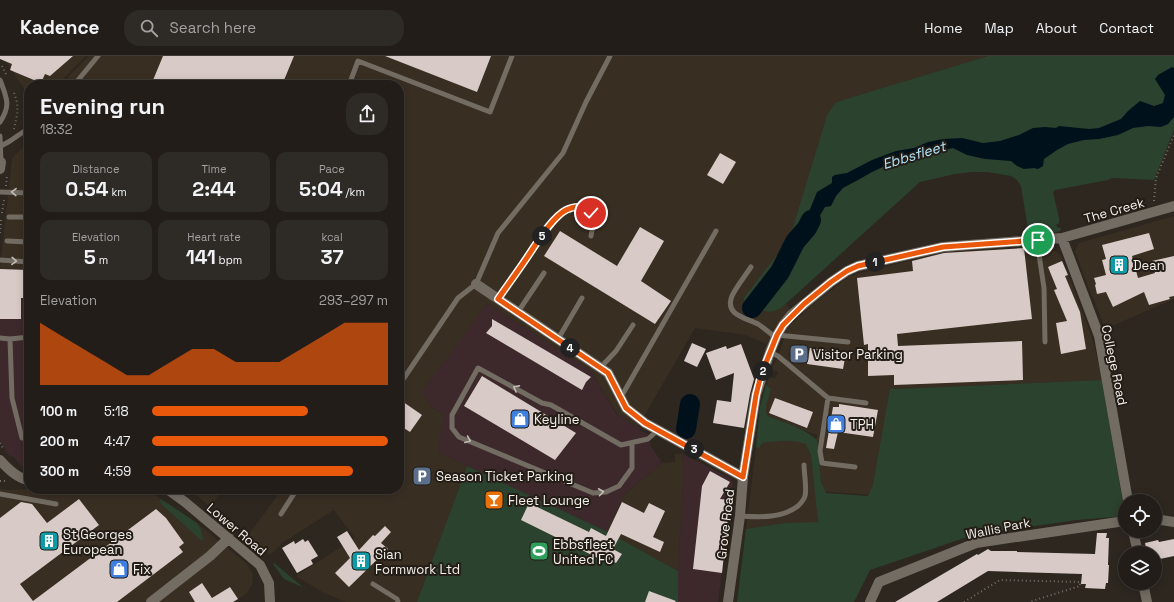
<!DOCTYPE html>
<html lang="en">
<head>
<meta charset="utf-8">
<style>
  :root { --surface:#221d18; --page:#2e2a25; --text:#f1f3f6; --muted:#a2a2a2; --line:#3f3b37; --accent:#ea580c }
  body { margin:0; font-family:"Space Grotesk",sans-serif; background:var(--page); color:var(--text); height:100vh; display:flex; flex-direction:column; font-size:15px; white-space:nowrap }
  * { box-sizing:border-box; margin:0 }
  p { font-size:13px; color:var(--muted) }
  .icon { flex:none; width:22px; height:22px; fill:none; stroke:currentColor; stroke-width:2; stroke-linecap:round; stroke-linejoin:round }
  .map { position:relative; flex:1; overflow:hidden }
  .sheet { position:absolute; left:24px; top:24px; width:380px; height:414px; display:flex; flex-direction:column; background:var(--surface); border-radius:16px; box-shadow:0 2px 10px #0003,0 0 0 1px var(--line) }
  .sheet>* { flex:none }
  .fabs { position:absolute; left:1118px; top:438px; display:grid; gap:8px }
  .fabs a { display:grid; place-items:center; width:44px; height:44px; border-radius:50%; background:var(--surface); box-shadow:0 2px 10px #0003,0 0 0 1px var(--line); font-size:20px }
  .pin { position:absolute; display:grid; place-items:center; width:34px; height:34px; color:#fff; margin:-17px; border:2px solid #fff; border-radius:50%; box-shadow:0 1px 4px #0007 }
  .km { position:absolute; width:20px; height:20px; margin:-10px; border-radius:50%; background:#222; color:#fff; font-size:11px; line-height:20px; text-align:center }
  .round { display:grid; place-items:center; flex:none; width:42px; height:42px; border-radius:16px; background:var(--page) }
  .overview { display:flex; align-items:center; justify-content:space-between; height:68px; padding:0 16px }
  h1 { font-size:22px; font-weight:600; line-height:30px }
  .figures { display:grid; grid-template-columns:repeat(3,1fr); gap:6px; height:68px; padding:4px 16px }
  .figures div { display:grid; align-content:center; border-radius:10px; background:var(--page); text-align:center }
  .figures b { font-size:20px; font-weight:600 }
  .figures small { font-size:11px; font-weight:400 }
  .figures p { font-size:11px }
  .chart { height:112px; padding:8px 16px }
  .chart p { display:flex; justify-content:space-between }
  .chart svg { width:100%; height:72px; margin-top:4px; fill:var(--accent); opacity:.7 }
  ul { padding:0 16px; list-style:none; font-size:13px }
  li { display:grid; grid-template-columns:64px 48px 1fr; align-items:center; height:30px }
  li i { height:10px; border-radius:5px; background:var(--accent) }
  header { display:flex; align-items:center; gap:24px; box-sizing:border-box; height:56px; padding:0 20px; background:var(--surface); border-bottom:1px solid var(--line) }
  header strong { font-size:19px }
  nav { display:flex; gap:22px; margin-inline-start:auto; font-size:14px }
  .search { width:280px; height:36px; background:var(--page); display:flex; align-items:center; gap:10px; box-sizing:border-box; padding:0 14px; border-radius:16px; color:var(--muted); font-size:15px }
  .map>svg:first-child { display:block }
</style>
</head>
<body>
<header>
<strong>Kadence</strong>
<div class="search"><svg class="icon" aria-label="search" viewBox="0 0 24 24"><circle cx="10" cy="10" r="6"/><path d="M15 15l6 6"/></svg>Search here</div>
<nav><a>Home</a><a>Map</a><a>About</a><a>Contact</a></nav>
</header>
<div class="map">
<svg width="1174" height="546" viewBox="0 0 1174 546">
  <rect width="100%" height="100%" fill="#2d2720"/>
  <path fill="#3d292c" d="M 0,213 L 29,214 L 29,414 L 20,409 L 14,401 L 8,399 L 0,385 Z
    M 487,247 L 590,314 L 617,359 L 641,372 L 640,374 L 647,378 L 651,390 L 662,407 L 625,438 L 606,475 L 437,396 L 444,357 L 432,352 L 421,336 Z
    M 681,397 L 730,422 L 733,427 L 718,546 L 678,546 L 678,515 L 684,408 Z"/>
  <path fill="#392e22" d="M 2,0 L 86,0 L 57,29 L 29,29 L 29,40 Z
    M 89,0 L 988,0 L 836,46 L 827,59 L 792,174 L 781,189 L 783,191 L 749,251 L 770,256 L 780,253 L 786,247 L 791,254 L 783,262 L 773,274 L 767,288 L 745,279 L 695,272 L 638,371 L 618,359 L 590,314 L 487,247 L 422,336 L 432,352 L 444,357 L 438,396 L 467,410 L 417,546 L 345,546 L 324,537 L 296,520 L 355,482 L 334,454 L 282,487 L 270,499 L 247,481 L 277,440 L 267,433 L 399,433 L 399,29 L 60,29 Z
    M 29,85 L 29,214 L 0,213 L 12,103 L 14,100 Z
    M 1174,160 L 1174,243 L 1105,273 L 1093,241 L 1092,241 L 1078,203 L 1075,195 L 1079,187 Z
    M 1030,192 L 1051,194 L 1057,196 L 1061,200 L 1091,279 L 1095,292 L 1102,324 L 895,333 L 890,332 L 872,439 L 816,435 L 818,467 L 746,473 L 757,384 L 816,385 L 817,379 L 759,358 L 760,351 L 769,321 L 775,322 L 778,316 L 771,314 L 778,300 L 787,273 L 790,269 L 812,249 L 839,228 L 850,220 L 857,218 L 946,196 Z
    M 681,397 L 684,408 L 678,515 L 606,475 L 625,438 L 662,407 L 675,406 L 675,398 Z
    M 0,433 L 7,434 L 29,433 L 144,433 L 149,435 L 197,467 L 248,509 L 253,518 L 252,529 L 246,538 L 234,546 L 0,546 Z
    M 187,433 L 223,433 L 210,451 L 196,439 Z"/>
  <path fill="#2b422e" d="M 988,0 L 1174,0 L 1174,74 L 1154,124 L 1112,122 L 1108,124 L 1055,134 L 1053,136 L 1059,162 L 1059,167 L 1056,169 L 1058,172 L 1061,172 L 1060,175 L 1052,178 L 1031,180 L 1028,173 L 1021,130 L 1016,123 L 1011,120 L 987,116 L 972,116 L 955,118 L 920,126 L 780,253 L 770,256 L 749,251 L 743,243 L 783,191 L 792,174 L 827,59 L 836,46 Z
    M 1102,324 L 1125,460 L 1077,464 L 973,479 L 870,514 L 854,546 L 737,546 L 746,473 L 786,467 L 818,466 L 811,399 L 806,388 C 790,383 779,385 762,387 L 759,392 L 756,391 L 760,351 L 766,329 L 771,333 L 766,349 L 766,358 C 770,363 774,362 780,365 C 793,369 807,375 817,384 L 821,426 L 826,437 L 868,440 L 873,429 L 890,332 L 895,333 Z
    M 467,410 L 606,475 L 678,515 L 678,546 L 417,546 Z
    M 161,443 L 197,467 L 201,474 L 203,483 L 202,485 L 159,446 Z
    M 274,507 L 304,532 L 307,533 L 284,523 L 273,508 Z"/>
  <path fill="#00111b" d="M 1172,11 L 1174,12 L 1174,61 L 1168,68 L 1161,71 L 1148,70 L 1133,72 L 1118,79 L 1099,83 L 1084,84 L 1068,88 L 1057,94 L 1044,103 L 1043,110 L 1038,113 L 1034,112 L 1024,113 L 1017,110 L 1011,105 L 985,103 L 967,99 L 953,92 L 935,96 L 902,106 L 887,109 L 872,116 L 858,124 L 843,132 L 836,140 L 831,150 L 825,151 L 819,161 L 817,172 L 812,179 L 800,190 L 795,186 L 794,181 L 802,173 L 817,136 L 832,127 L 832,121 L 835,119 L 847,117 L 872,104 L 896,95 L 914,92 L 928,86 L 943,83 L 962,82 L 983,87 L 1000,85 L 1019,79 L 1033,72 L 1045,71 L 1056,72 L 1059,70 L 1089,73 L 1099,72 L 1121,63 L 1128,55 L 1140,45 L 1154,50 L 1163,47 L 1165,39 L 1155,23 L 1158,19 Z"/>
  <g fill="none" stroke-linecap="round" stroke-linejoin="round">
    <path stroke="#00111b" stroke-width="20" d="M 752,252 L 780,216 L 795,186 L 807,172 L 811,164
      M 686,373 L 690,348"/>
  </g>
  <path fill="#d8cac7" d="M 0,0 L 73,0 L 50,20 L 45,18 L 41,27 L 10,14 L 12,8 L 0,3 Z
    M 163,0 L 294,0 L 282,29 L 151,29 Z
    M 385,0 L 491,0 L 477,36 Z
    M 720,97 L 736,106 L 723,128 L 707,119 Z
    M 640,171 L 664,185 L 641,225 L 671,245 L 655,268 L 544,200 L 560,175 L 617,210 Z
    M 1149,177 L 1154,193 L 1132,200 L 1138,222 L 1155,217 L 1152,205 L 1174,200 L 1174,240 L 1169,241 L 1170,243 L 1149,249 L 1144,236 L 1113,251 L 1106,236 L 1097,238 L 1095,229 L 1096,228 L 1094,222 L 1106,219 L 1102,204 L 1106,203 L 1102,189 Z
    M 1024,192 L 1032,263 L 897,278 L 898,290 L 1022,285 L 1023,324 L 894,329 L 894,319 L 868,320 L 868,288 L 864,289 L 857,222 L 913,215 L 912,205 L 944,197 Z
    M 1062,205 L 1068,219 L 1065,220 L 1080,256 L 1086,293 L 1061,298 L 1056,267 L 1067,265 L 1054,234 L 1057,233 L 1048,211 Z
    M 0,213 L 29,214 L 29,242 L 21,242 L 21,263 L 0,263 Z
    M 492,263 L 591,321 L 586,326 L 582,334 L 486,277 L 492,270 Z
    M 692,287 L 706,293 L 697,311 L 684,305 Z
    M 741,288 L 754,323 L 750,338 L 744,372 L 713,367 L 717,344 L 731,346 L 734,317 L 716,324 L 706,297 L 726,290 L 727,293 Z
    M 810,292 L 846,297 L 843,313 L 807,308 Z
    M 482,320 L 576,377 L 555,404 L 464,350 Z
    M 775,342 L 813,356 L 807,372 L 769,357 Z
    M 399,343 L 422,359 L 410,376 L 399,369 Z
    M 839,348 L 878,354 L 873,381 L 838,376 L 834,393 L 826,392 L 833,351 L 839,351 Z
    M 710,415 L 730,426 L 720,443 L 730,444 L 722,517 L 693,513 L 702,430 Z
    M 489,437 L 503,443 L 500,451 L 485,445 Z
    M 79,443 L 99,469 L 20,528 L 33,545 L 156,453 L 166,462 L 184,487 L 179,491 L 183,496 L 117,546 L 0,546 L 0,462 L 21,446 L 32,448 L 47,467 Z
    M 622,446 L 644,457 L 649,447 L 665,455 L 653,481 L 664,486 L 660,496 L 621,478 L 613,493 L 622,498 L 616,507 L 608,503 L 606,506 L 521,464 L 529,447 L 589,476 L 591,472 L 606,480 Z
    M 385,470 L 391,476 L 381,487 L 388,493 L 349,531 L 335,517 L 350,502 L 337,481 L 347,475 L 359,494 L 373,479 L 375,480 Z
    M 1097,477 L 1107,477 L 1106,482 L 1109,482 L 1108,509 L 1109,509 L 1108,527 L 1106,527 L 1105,533 L 1085,532 L 1086,528 L 1081,528 L 1082,518 L 988,515 L 937,546 L 895,546 L 977,498 L 978,499 L 988,493 L 991,495 L 1017,495 L 1017,496 L 1095,498 Z
    M 303,483 L 305,486 L 308,484 L 318,500 L 311,504 L 313,508 L 297,517 L 282,492 L 294,485 L 295,488 Z
    M 1174,483 L 1174,500 L 1155,504 L 1155,497 L 1147,497 L 1145,487 L 1158,484 L 1159,486 Z
    M 202,527 L 212,542 L 230,531 L 238,543 L 233,546 L 195,546 L 189,536 Z
    M 649,535 L 676,545 L 675,546 L 645,546 Z"/>
  <g fill="none" stroke-linecap="round" stroke-linejoin="round">
    <path stroke="#736e68" stroke-width="2" stroke-dasharray="1 3" stroke-linecap="butt" d="M 2,10 L 7,20
      M 14,37 C 20,51 17,59 14,73
      M 6,130 L 7,120
      M 1154,145 L 1156,122 L 1174,79
      M 2,157 L 4,144
      M 0,177 L 1,164
      M 0,387 L 4,394
      M 0,425 L 7,425
      M 964,546 L 1000,524 L 1080,526 L 1080,530 L 1029,546"/>
    <path stroke="#736c63" stroke-width="5" d="M 0,24 C 7,42 11,50 0,66
      M 74,29 L 98,0
      M 349,29 L 358,5 L 490,56 L 512,0
      M 0,80 L 1,106
      M 1,90 L 10,85 L 29,72
      M 0,136 L 29,137
      M 9,161 L 29,161
      M 1038,184 L 1038,192 L 1044,232 L 1045,286
      M 7,185 L 29,186
      M 0,204 L 29,206
      M 751,211 C 745,220 736,231 732,240 C 724,259 746,262 758,268 C 764,272 770,277 776,282
      M 498,243 C 510,226 522,209 533,192 C 542,180 552,162 565,154 C 569,152 573,152 577,151 C 596,150 594,167 591,180
      M 518,256 L 544,217
      M 777,279 L 848,286
      M 0,282 L 10,283 L 29,281
      M 10,283 L 12,342 L 22,382 L 29,382
      M 558,283 L 582,242
      M 770,296 L 778,300 L 828,342 L 866,347
      M 600,312 L 616,295 L 633,269
      M 404,322 L 458,242 L 476,228 L 498,177 L 563,97 L 586,46 L 610,0
      M 621,341 L 716,175
      M 828,342 L 820,395 L 822,407 L 855,411
      M 632,387 L 632,412 L 619,430 L 606,436 L 593,437 L 459,381 L 452,372 L 452,359 L 478,312 L 542,347 L 551,349 L 621,389 L 648,383 L 658,374
      M 0,438 L 56,448
      M 281,458 L 297,433
      M 740,460 C 759,461 781,463 798,450 C 801,447 804,444 805,440 C 807,433 804,416 804,409
      M 373,528 L 397,543 L 398,546"/>
    <path stroke="#736c63" stroke-width="10" d="M 0,113 L 1,106
      M 1062,182 L 1099,280 L 1128,445
      M 476,228 L 608,317 L 626,352 L 645,367 L 743,421
      M 0,404 C 7,412 18,423 29,424
      M 167,433 L 185,446 L 260,509 L 269,527 L 270,546
      M 1155,464 L 1161,464 L 1174,466
      M 1133,475 L 1138,497
      M 1143,527 L 1147,546
      M 151,546 L 210,500 L 229,482
      M 728,546 L 740,460 L 743,421 L 756,339 L 770,296 L 777,279 L 783,269 L 791,259 L 831,226 L 847,215 L 858,210 L 943,191 L 1062,182 L 1174,150
      M 870,546 L 879,526 L 976,487 L 1125,465"/>
  </g>
  <defs><path id="oneway-chevron" d="M-2-3.5L2.5 0L-2 3.5" fill="none" stroke-width="1.6" stroke-linecap="round" stroke-linejoin="round"/></defs>
  <g stroke="#c0bbb5">
    <use href="#oneway-chevron" transform="translate(14 136) rotate(-178)"/>
    <use href="#oneway-chevron" transform="translate(14 205) rotate(2)"/>
    <use href="#oneway-chevron" transform="translate(516 332) rotate(-152)"/>
    <use href="#oneway-chevron" transform="translate(468 384) rotate(22)"/>
    <use href="#oneway-chevron" transform="translate(601 436) rotate(-7)"/>
  </g>
  <g fill="none" stroke-linecap="round" stroke-linejoin="round">
    <defs>
      <path id="route" d="M 591,157 C 584,150 576,149 566,154 C 553,161 540,182 532,194 C 521,211 509,227 498,243 L 608,317 L 626,352 L 645,367 L 743,421 L 756,339 L 761,319 L 777,279 L 783,269 L 804,248 L 831,226 L 847,215 L 858,210 L 943,191 L 1038,184"/>
    </defs>
    <use href="#route" stroke="#fff" stroke-width="8"/>
    <use href="#route" stroke="#ea580c" stroke-width="5"/>
  </g>
  <defs>
    <symbol id="building-square" viewBox="-11 -11 22 22"><rect x="-9" y="-9" width="18" height="18" rx="4" fill="#0f9aa8" stroke="#231d16"/><path d="M-4-6H4V6H1V3H-1V6H-4ZM-2.5-4.3h1.7v1.8h-1.7ZM.8-4.3h1.7v1.8H.8ZM-2.5-1h1.7V.8h-1.7ZM.8-1h1.7V.8H.8Z" fill="#fff"/></symbol>
    <symbol id="parking-square" viewBox="-11 -11 22 22"><rect x="-9" y="-9" width="18" height="18" rx="4" fill="#5c6f8a" stroke="#231d16"/><path d="M-3.5-5.5H1a3.5 3.5 0 0 1 0 7H-1V5.5H-3.5ZM-1-3.4V-.6H.8a1.4 1.4 0 0 0 0-2.8Z" fill="#fff"/></symbol>
    <symbol id="shop-square" viewBox="-11 -11 22 22"><rect x="-9" y="-9" width="18" height="18" rx="4" fill="#3f7fe0" stroke="#231d16"/><path d="M-5-2.5h2.3a2.7 3.5 0 0 1 5.4 0H5L5.5 6h-11ZM-1.5-2.5h3a1.5 2.3 0 0 0-3 0Z" fill="#fff"/></symbol>
    <symbol id="bar-square" viewBox="-11 -11 22 22"><rect x="-9" y="-9" width="18" height="18" rx="4" fill="#e8710a" stroke="#231d16"/><path d="M-6-5H6L.8 .8V4.5H3.5V6h-7V4.5H-.8V.8Z" fill="#fff"/></symbol>
    <symbol id="stadium-square" viewBox="-11 -11 22 22"><rect x="-9" y="-9" width="18" height="18" rx="4" fill="#2e9e5b" stroke="#231d16"/><path d="M0-5a6.5 5 0 1 0 0 10a6.5 5 0 1 0 0-10ZM-3.5-1.8h7v3.6h-7Z" fill="#fff"/></symbol>
  </defs>
  <g fill-rule="evenodd">
    <use href="#building-square" x="1108" y="198" width="22" height="22"/>
    <use href="#parking-square" x="788" y="287" width="22" height="22"/>
    <use href="#shop-square" x="509" y="352" width="22" height="22"/>
    <use href="#shop-square" x="825" y="357" width="22" height="22"/>
    <use href="#parking-square" x="411" y="409" width="22" height="22"/>
    <use href="#bar-square" x="483" y="433" width="22" height="22"/>
    <use href="#building-square" x="38" y="474" width="22" height="22"/>
    <use href="#stadium-square" x="528" y="484" width="22" height="22"/>
    <use href="#building-square" x="350" y="494" width="22" height="22"/>
    <use href="#shop-square" x="108" y="502" width="22" height="22"/>
  </g>
  <g text-anchor="middle" stroke-width="4" stroke-linejoin="round" paint-order="stroke">
    <g font-size="13" fill="#f4f0eb" stroke="#231d16">
      <text transform="translate(1114 154) rotate(-16)" y="5">The Creek</text>
      <text transform="translate(1115 309) rotate(78)" y="5">College Road</text>
      <text transform="translate(725 468) rotate(-83)" y="5">Grove Road</text>
      <text transform="translate(998 472) rotate(-11)" y="5">Wallis Park</text>
      <text transform="translate(237 473) rotate(40)" y="5">Lower Road</text>
    </g>
    <g font-size="13" fill="#f4f0eb" stroke="#231d16" text-anchor="start">
      <text x="1133" y="214">Dean</text>
      <text x="813" y="303">Visitor Parking</text>
      <text x="534" y="368">Keyline</text>
      <text x="850" y="373">TPH</text>
      <text x="436" y="425">Season Ticket Parking</text>
      <text x="508" y="449">Fleet Lounge</text>
      <text x="63" y="483">St Georges<tspan x="63" dy="15">European</tspan></text>
      <text x="553" y="493">Ebbsfleet<tspan x="553" dy="15">United FC</tspan></text>
      <text x="375" y="503">Sian<tspan x="375" dy="15">Formwork Ltd</tspan></text>
      <text x="133" y="518">Fix</text>
    </g>
    <g font-size="14" font-style="italic" fill="#b3e7fd" stroke="#231d16">
      <text transform="translate(914 99) rotate(-17)" y="5">Ebbsfleet</text>
    </g>
  </g>
</svg>
<div class="fabs">
<a><svg class="icon" aria-label="locate" viewBox="0 0 24 24"><circle cx="12" cy="12" r="6"/><path d="M12 2v4M12 18v4M2 12h4M18 12h4"/></svg></a>
<a><svg class="icon" aria-label="layers" viewBox="0 0 24 24"><path d="M12 4l9 5-9 5-9-5zM3 14l9 5 9-5"/></svg></a>
</div>
<div class="pin" style="left:1038px;top:184px;background:#1e9e55"><svg class="icon" aria-label="arrive" viewBox="0 0 24 24"><path d="M6 21V4h12l-3 4 3 4H6"/></svg></div>
<div class="pin" style="left:591px;top:157px;background:#d93025"><svg class="icon" aria-label="check" viewBox="0 0 24 24"><path d="M5 12l5 5 9-10"/></svg></div>
<b class="km" style="left:875px;top:206px">1</b>
<b class="km" style="left:763px;top:315px">2</b>
<b class="km" style="left:694px;top:393px">3</b>
<b class="km" style="left:570px;top:292px">4</b>
<b class="km" style="left:542px;top:180px">5</b>
<section class="sheet">
<div class="overview"><div><h1>Evening run</h1><p>18:32</p></div><a class="round"><svg class="icon" aria-label="share" viewBox="0 0 24 24"><path d="M12 15V3M7 8l5-5 5 5M5 13v7h14v-7"/></svg></a></div>
<div class="figures">
<div><p>Distance</p><b>0.54<small> km</small></b></div>
<div><p>Time</p><b>2:44</b></div>
<div><p>Pace</p><b>5:04<small> /km</small></b></div>
</div>
<div class="figures">
<div><p>Elevation</p><b>5<small> m</small></b></div>
<div><p>Heart rate</p><b>141<small> bpm</small></b></div>
<div><p>kcal</p><b>37</b></div>
</div>
<div class="chart"><p><span>Elevation</span>293–297 m</p>
<svg viewBox="0 0 160 44" preserveAspectRatio="none"><path d="M0 44V6L10 14L20 22L30 30L40 38L50 38L60 30L70 22L80 22L90 30L100 30L110 30L120 22L130 14L140 6L150 6L160 6V44z"/></svg>
</div>
<ul>
<li><b>100 m</b>5:18<i style="width:66%"></i></li>
<li><b>200 m</b>4:47<i style="width:100%"></i></li>
<li><b>300 m</b>4:59<i style="width:85%"></i></li>
</ul>
</section>
</div>
</body>
</html>
